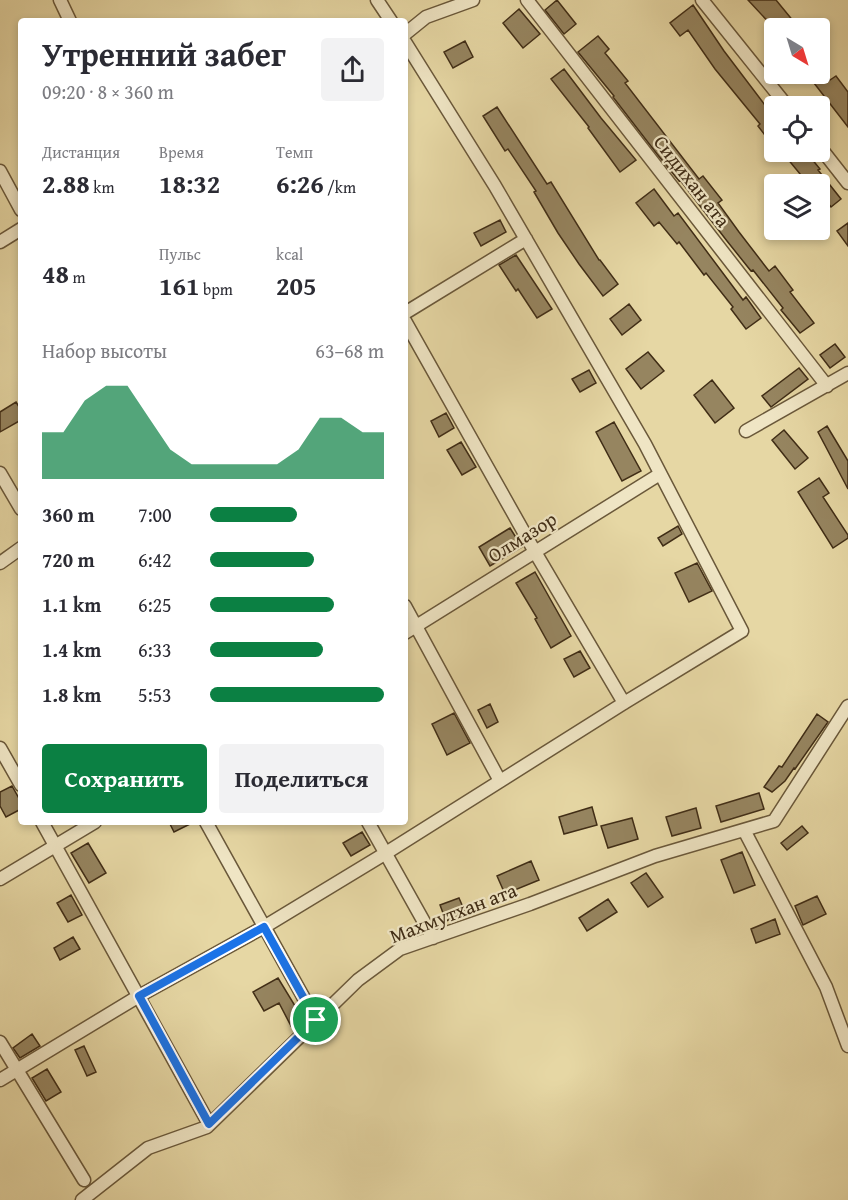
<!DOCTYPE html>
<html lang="ru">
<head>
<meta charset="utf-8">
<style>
  :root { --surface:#fff; --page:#f2f2f3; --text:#2b2b33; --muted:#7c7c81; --accent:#0b8043 }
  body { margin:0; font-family:"Gentium Book Plus",serif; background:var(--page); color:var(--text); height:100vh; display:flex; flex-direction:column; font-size:22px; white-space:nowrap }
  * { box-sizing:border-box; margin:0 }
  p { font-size:20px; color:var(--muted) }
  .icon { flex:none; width:33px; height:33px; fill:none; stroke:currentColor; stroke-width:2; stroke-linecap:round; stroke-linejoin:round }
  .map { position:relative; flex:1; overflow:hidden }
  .panel { position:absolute; left:18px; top:18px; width:390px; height:807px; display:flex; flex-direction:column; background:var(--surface); border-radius:6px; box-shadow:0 3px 9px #0003 }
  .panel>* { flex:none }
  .needle { width:39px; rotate:142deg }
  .tools { position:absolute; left:764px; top:18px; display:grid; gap:12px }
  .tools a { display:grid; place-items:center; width:66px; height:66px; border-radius:6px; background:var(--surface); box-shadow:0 3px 9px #0003; font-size:30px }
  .pin { position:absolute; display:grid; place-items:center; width:51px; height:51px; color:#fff; margin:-26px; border:3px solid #fff; border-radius:50%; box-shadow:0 2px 6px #0007 }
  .round { display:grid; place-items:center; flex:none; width:63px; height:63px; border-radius:6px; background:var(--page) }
  .headline { display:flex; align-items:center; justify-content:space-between; height:102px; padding:0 24px }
  h1 { font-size:33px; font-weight:600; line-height:45px }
  .metrics { display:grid; grid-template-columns:repeat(3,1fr); gap:9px; height:102px; padding:6px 24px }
  .metrics div { display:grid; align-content:center }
  .metrics b { font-size:26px; font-weight:600 }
  .metrics small { font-size:16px; font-weight:400 }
  .metrics p { font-size:16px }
  .chart { height:168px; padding:12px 24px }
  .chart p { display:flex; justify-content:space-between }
  .chart svg { width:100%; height:108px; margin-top:6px; fill:var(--accent); opacity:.7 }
  .button { display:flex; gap:12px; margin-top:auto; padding:12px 24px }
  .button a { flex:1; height:69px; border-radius:6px; background:var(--accent); color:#fff; font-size:24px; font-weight:600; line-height:69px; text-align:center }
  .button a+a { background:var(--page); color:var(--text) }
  ul { padding:0 24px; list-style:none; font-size:20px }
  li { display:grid; grid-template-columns:96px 72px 1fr; align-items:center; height:45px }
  li i { height:15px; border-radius:8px; background:var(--accent) }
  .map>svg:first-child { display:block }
</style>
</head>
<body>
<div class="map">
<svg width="848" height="1200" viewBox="0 0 848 1200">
  <rect width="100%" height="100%" fill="#e6d7a4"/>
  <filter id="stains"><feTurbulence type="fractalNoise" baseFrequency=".00333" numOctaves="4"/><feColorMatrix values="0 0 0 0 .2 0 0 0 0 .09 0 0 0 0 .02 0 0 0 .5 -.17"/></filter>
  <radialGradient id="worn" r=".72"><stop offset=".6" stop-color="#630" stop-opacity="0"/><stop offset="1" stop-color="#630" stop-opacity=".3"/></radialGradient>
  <path fill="#968560" stroke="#402d16" stroke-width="1.5" d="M 557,0 L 576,24 L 564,34 L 545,10 Z
    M 748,0 L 776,0 L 799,28 L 774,28 Z
    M 693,5 L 724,51 L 774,117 L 774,147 L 758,126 L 760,124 L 715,69 L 688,30 L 680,36 L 670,23 Z
    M 519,9 L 540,34 L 523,48 L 503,23 Z
    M 598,36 L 609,49 L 605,53 L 628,81 L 625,83 L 699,179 L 703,176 L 722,200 L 718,203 L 739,232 L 769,271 L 775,266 L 793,290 L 790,292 L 814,323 L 800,333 L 781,310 L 783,308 L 753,270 L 751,271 L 727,241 L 680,180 L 679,181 L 657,154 L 613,97 L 614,96 L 578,52 Z
    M 465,41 L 473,57 L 453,68 L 444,52 Z
    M 819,65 L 830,80 L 836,76 L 848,92 L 848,127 L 807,74 L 819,74 Z
    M 564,69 L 601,118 L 636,160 L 620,172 L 588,128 L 589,127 L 551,79 Z
    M 497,107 L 547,184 L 551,182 L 599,260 L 600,260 L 618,284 L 603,296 L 579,264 L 558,233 L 534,192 L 536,191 L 508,149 L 505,151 L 483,116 Z
    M 782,152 L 806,152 L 820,169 L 818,170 L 841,199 L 831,207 L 819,191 L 819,184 L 814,184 L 808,178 L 805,180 Z
    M 654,189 L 674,216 L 678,213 L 743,300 L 746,297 L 761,318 L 746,329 L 731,309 L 733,307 L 706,273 L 704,275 L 679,242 L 677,244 L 659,222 L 654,226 L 636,203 Z
    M 500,220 L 506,232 L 481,246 L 474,233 Z
    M 848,223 L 848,246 L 837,231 Z
    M 516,255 L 552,309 L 537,318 L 518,289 L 516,291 L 499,265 Z
    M 629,304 L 641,320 L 622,335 L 610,319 Z
    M 835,344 L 845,357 L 830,368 L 820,355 Z
    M 648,352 L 664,371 L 641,389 L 626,369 Z
    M 799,368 L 808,379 L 771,407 L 762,396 Z
    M 589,370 L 596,383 L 580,392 L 572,379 Z
    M 712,380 L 734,408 L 715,423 L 694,395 Z
    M 16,402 L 21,410 L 21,420 L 0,432 L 0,412 Z
    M 446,413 L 454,428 L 439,437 L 431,421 Z
    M 614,422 L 641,471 L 622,481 L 596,432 Z
    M 827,426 L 848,461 L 848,489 L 818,432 Z
    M 784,430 L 808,458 L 795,469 L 772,440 Z
    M 461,442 L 476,467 L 462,475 L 447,450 Z
    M 819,478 L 829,493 L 823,497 L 848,535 L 848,538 L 833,548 L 798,492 Z
    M 678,526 L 682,534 L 663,546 L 658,538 Z
    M 510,528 L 522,547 L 490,566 L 479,547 Z
    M 697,563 L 712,591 L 689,602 L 675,573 Z
    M 535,572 L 571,636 L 551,648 L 535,619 L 537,618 L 516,583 Z
    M 580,651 L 590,668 L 574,677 L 564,659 Z
    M 490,704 L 498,722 L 487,728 L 478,710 Z
    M 454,713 L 470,743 L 447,755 L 432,724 Z
    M 817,714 L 828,722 L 795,769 L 794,768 L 785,781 L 772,792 L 764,787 L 779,766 L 782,767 Z
    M 12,786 L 21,802 L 21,809 L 6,817 L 0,806 L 0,792 Z
    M 759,793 L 764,809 L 721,822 L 716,806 Z
    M 592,807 L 597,825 L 564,834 L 559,817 Z
    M 696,808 L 701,828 L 672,836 L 666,817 Z
    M 632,818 L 638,839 L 608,848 L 601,826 Z
    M 169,822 L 194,822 L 174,832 Z
    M 802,826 L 808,833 L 787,850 L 781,843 Z
    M 362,832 L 370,845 L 351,856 L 343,843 Z
    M 88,843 L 106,873 L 89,883 L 71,853 Z
    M 742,852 L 755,885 L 734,893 L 721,860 Z
    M 531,861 L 539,880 L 505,894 L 497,876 Z
    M 646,873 L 663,897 L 648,907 L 631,883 Z
    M 71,895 L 82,915 L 68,922 L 57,903 Z
    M 817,896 L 826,914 L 803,925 L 795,906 Z
    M 459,898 L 466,914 L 446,921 L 440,905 Z
    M 608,899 L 617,912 L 587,931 L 579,918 Z
    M 775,919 L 780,934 L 756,943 L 751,929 Z
    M 73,937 L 80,949 L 60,960 L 54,948 Z
    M 278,978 L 303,1019 L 291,1026 L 279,1003 L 264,1011 L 253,992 Z
    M 32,1034 L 40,1046 L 20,1058 L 13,1048 Z
    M 84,1046 L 96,1072 L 87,1076 L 75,1050 Z
    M 47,1069 L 61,1092 L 46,1101 L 32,1078 Z"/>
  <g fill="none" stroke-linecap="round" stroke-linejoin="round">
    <defs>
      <path id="street" d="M 60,0 L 70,21
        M 377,0 L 391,21
        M 527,0 L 827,386
        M 702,0 L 787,106
        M 405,34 L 426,17 L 473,0
        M 819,146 L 848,183
        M 0,171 L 21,210
        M 0,242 L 21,229
        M 405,313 L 526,239
        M 405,321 L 535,552 L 624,703
        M 746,431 L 848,373
        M 0,473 L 21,509
        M 0,563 L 21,548
        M 405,606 L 500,781
        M 405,633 L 660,474
        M 0,748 L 21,785
        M 42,822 L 209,1124
        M 206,822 L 316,1020
        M 368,822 L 433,938
        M 744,830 L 826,987 L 848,1046
        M 0,879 L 95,822
        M 0,1042 L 84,1180
        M 0,1080 L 139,996 L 264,927 L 386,853 L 624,703 L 742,631 L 645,444 L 495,186 L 405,42
        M 82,1200 L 148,1148 L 207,1127 L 358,980 L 400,949 L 530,904 L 655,856 L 774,821 L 848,706"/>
    </defs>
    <use href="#street" stroke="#6a583a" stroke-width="15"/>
    <use href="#street" stroke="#efe5c4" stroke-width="12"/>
  </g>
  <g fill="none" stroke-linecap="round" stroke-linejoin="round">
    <defs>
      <path id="route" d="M 264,927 L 316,1020 L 209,1124 L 139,996 Z"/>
    </defs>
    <use href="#route" stroke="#fff" stroke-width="12"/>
    <use href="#route" stroke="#1a73e8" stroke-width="8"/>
  </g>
  <g text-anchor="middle" stroke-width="4.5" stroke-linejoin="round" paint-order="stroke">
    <g font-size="20" fill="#402d16" stroke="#efe5c4">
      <text transform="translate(692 181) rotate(52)" y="7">Сидихан ата</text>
      <text transform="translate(522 537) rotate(-32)" y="7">Олмазор</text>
      <text transform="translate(453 913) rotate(-21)" y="7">Махмутхан ата</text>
    </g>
  </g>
  <rect width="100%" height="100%" filter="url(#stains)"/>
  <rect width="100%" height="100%" fill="url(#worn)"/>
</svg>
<div class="tools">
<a><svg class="needle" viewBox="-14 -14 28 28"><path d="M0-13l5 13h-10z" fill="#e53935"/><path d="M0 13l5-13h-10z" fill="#7c7c81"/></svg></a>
<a><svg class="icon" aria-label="locate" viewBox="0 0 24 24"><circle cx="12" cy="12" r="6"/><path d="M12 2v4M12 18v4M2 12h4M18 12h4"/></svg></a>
<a><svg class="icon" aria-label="layers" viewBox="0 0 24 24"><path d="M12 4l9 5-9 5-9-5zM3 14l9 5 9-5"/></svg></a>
</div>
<div class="pin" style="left:316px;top:1020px;background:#1e9e55"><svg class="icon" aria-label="arrive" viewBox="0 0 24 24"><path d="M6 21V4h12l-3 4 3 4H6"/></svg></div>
<section class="panel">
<div class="headline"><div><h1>Утренний забег</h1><p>09:20 · 8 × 360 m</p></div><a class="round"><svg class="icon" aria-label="share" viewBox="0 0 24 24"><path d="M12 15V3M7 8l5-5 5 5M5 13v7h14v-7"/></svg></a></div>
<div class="metrics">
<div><p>Дистанция</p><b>2.88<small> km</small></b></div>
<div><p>Время</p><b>18:32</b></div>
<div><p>Темп</p><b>6:26<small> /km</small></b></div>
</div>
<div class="metrics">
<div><b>48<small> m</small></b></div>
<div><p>Пульс</p><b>161<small> bpm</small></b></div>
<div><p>kcal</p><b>205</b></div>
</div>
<div class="chart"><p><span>Набор высоты</span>63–68 m</p>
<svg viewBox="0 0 160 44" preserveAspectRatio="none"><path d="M0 44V25L10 25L20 12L30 6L40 6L50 19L60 32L70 38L80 38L90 38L100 38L110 38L120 32L130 19L140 19L150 25L160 25V44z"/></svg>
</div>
<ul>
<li><b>360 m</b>7:00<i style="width:50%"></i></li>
<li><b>720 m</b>6:42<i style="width:60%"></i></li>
<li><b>1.1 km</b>6:25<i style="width:71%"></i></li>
<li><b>1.4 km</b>6:33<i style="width:65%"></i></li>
<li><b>1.8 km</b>5:53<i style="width:100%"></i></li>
</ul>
<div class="button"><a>Сохранить</a><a>Поделиться</a></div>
</section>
</div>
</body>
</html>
